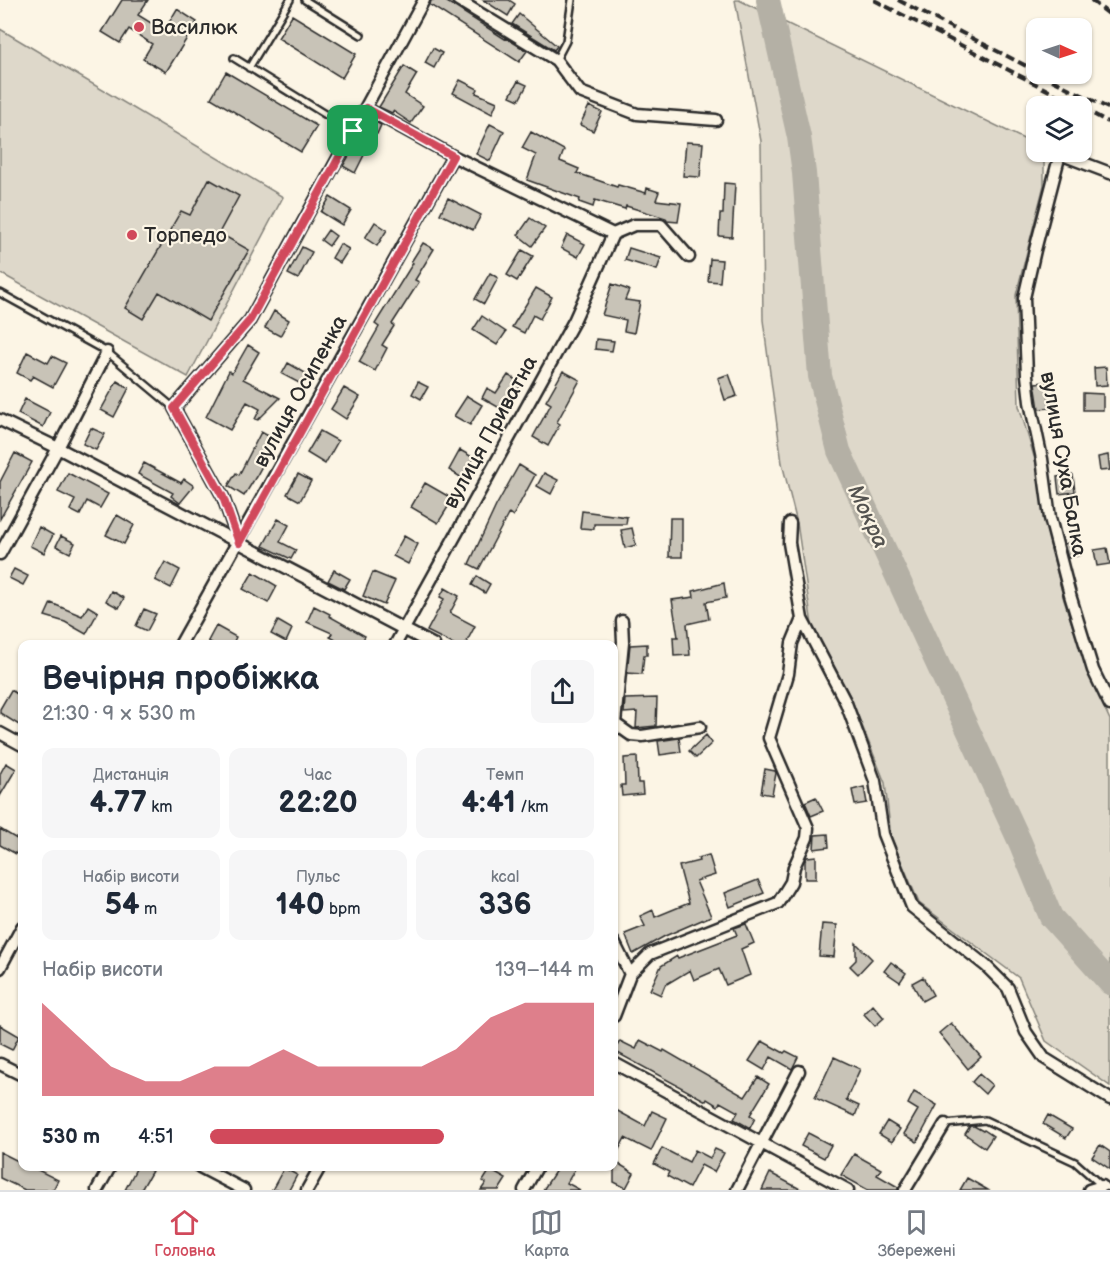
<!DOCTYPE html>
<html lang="uk">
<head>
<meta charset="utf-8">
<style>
  :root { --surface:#fff; --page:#f6f6f7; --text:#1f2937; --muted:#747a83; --line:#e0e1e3; --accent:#d1495b }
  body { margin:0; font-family:"Balsamiq Sans",sans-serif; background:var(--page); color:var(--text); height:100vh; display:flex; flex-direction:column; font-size:22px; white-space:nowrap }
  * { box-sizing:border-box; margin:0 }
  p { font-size:20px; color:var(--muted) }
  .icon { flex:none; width:33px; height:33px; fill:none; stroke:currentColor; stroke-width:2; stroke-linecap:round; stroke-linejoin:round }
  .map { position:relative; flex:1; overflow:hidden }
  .details { position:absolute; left:18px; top:640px; width:600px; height:531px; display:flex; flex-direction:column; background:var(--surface); border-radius:12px; box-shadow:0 2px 4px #0004 }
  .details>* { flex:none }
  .needle { width:39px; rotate:93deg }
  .fabs { position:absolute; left:1026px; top:18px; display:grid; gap:12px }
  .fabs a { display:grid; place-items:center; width:66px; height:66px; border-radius:12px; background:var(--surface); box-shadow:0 2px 4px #0004; font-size:30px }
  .pin { position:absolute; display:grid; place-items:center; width:51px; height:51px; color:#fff; margin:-26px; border-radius:12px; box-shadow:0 3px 9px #0006 }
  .round { display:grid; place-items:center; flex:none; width:63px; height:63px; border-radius:12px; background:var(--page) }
  .summary { display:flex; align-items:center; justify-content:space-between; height:102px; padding:0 24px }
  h1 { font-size:33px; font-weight:700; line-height:45px }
  .figures { display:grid; grid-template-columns:repeat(3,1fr); gap:9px; height:102px; padding:6px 24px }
  .figures div { display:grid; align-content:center; border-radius:12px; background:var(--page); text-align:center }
  .figures b { font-size:30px; font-weight:700 }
  .figures small { font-size:16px; font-weight:400 }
  .figures p { font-size:16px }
  .chart { height:168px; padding:12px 24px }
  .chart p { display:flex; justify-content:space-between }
  .chart svg { width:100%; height:108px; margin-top:6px; fill:var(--accent); opacity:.7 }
  ul { padding:0 24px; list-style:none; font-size:20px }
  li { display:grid; grid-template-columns:96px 72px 1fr; align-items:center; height:45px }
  li i { height:15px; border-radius:8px; background:var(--accent) }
  .tabs { display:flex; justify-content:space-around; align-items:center; height:84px; border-top:2px solid var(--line); background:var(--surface); font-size:16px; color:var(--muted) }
  .tabs a { display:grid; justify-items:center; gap:3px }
  .tabs .on { color:var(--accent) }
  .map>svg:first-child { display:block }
</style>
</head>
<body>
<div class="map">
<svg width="1110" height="1190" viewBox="0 0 1110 1190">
  <rect width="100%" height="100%" fill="#fcf5e5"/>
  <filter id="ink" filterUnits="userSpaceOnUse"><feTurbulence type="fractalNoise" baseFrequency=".0167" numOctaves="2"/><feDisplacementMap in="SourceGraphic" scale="12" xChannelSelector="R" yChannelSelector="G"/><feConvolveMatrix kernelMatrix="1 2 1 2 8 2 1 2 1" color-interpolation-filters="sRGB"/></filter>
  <g filter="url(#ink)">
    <path fill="#ded8ca" stroke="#84827a" stroke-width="1.5" d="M 735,0 L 739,0 L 1036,145 L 1036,152 L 1044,152 L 1044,185 L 1016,295 L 1019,406 L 1036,463 L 1045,523 L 1064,600 L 1088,672 L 1110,720 L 1110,1086 L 1046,1041 L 1019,978 L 919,903 L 891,837 L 885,783 L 851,698 L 812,625 L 797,523 L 782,463 L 763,320 L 761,141 Z
      M 0,29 L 283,197 L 188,377 L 0,273 Z"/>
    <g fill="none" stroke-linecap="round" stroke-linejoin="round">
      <path stroke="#b4b0a5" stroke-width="24" d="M 768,0 L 799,137 L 804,173 L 820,376 L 839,451 L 1020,842 L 1051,917 L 1110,983"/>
    </g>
    <path fill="#c8c3b7" stroke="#2b2b2b" stroke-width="1.5" d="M 122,0 L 148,0 L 138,15 L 164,31 L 177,9 L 197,22 L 166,72 L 143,59 L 152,44 L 129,29 L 120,43 L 102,32 Z
      M 431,0 L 444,0 L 505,39 L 506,38 L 527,51 L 519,62 L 430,5 Z
      M 483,0 L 509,0 L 515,4 L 508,16 Z
      M 519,14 L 557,46 L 554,50 L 512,24 Z
      M 292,15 L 356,54 L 342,78 L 278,38 Z
      M 433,48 L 442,53 L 434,68 L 425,63 Z
      M 404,66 L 417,74 L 405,94 L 423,106 L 411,123 L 393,111 L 392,113 L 379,107 Z
      M 226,72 L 317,126 L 301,152 L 211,98 Z
      M 460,80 L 478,89 L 476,93 L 497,102 L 492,114 L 453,93 Z
      M 518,81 L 527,85 L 519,100 L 510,96 Z
      M 589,106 L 602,112 L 593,131 L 580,125 Z
      M 372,120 L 381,125 L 377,134 L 367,130 Z
      M 490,124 L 504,131 L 490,161 L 476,154 Z
      M 531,132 L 564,150 L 560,161 L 579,169 L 577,173 L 617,187 L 618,185 L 646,193 L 647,188 L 659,192 L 656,200 L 681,203 L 678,222 L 667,221 L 666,218 L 626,206 L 625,209 L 595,200 L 593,207 L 579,202 L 580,199 L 527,180 L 536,155 L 522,148 Z
      M 686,142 L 703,143 L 700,177 L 683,176 Z
      M 354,147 L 365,153 L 355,173 L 343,166 Z
      M 209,179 L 239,196 L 219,233 L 249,250 L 208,321 L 159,292 L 143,319 L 125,308 L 181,211 L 190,215 Z
      M 724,183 L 735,184 L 732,237 L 719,236 L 720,214 L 723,214 Z
      M 330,197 L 351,210 L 342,225 L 321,212 Z
      M 448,198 L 481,215 L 473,230 L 440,214 Z
      M 530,218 L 545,228 L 532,246 L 518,235 Z
      M 375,222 L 387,230 L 377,246 L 365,238 Z
      M 328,230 L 336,236 L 329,246 L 321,240 Z
      M 567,235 L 585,244 L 578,257 L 561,248 Z
      M 423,243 L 434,249 L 415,280 L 419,282 L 392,324 L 394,326 L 382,345 L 387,348 L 375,371 L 359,362 L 379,327 L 375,324 L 413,263 L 411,262 Z
      M 340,244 L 349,249 L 340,263 L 332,258 Z
      M 302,247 L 312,252 L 298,279 L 288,274 Z
      M 629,248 L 661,258 L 657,270 L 625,260 Z
      M 522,250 L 533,256 L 517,281 L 507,275 Z
      M 710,259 L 722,260 L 720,282 L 708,281 Z
      M 490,273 L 498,278 L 484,304 L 475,299 Z
      M 612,284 L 629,290 L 625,300 L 640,302 L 634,333 L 624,331 L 626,320 L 602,315 Z
      M 536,288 L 552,297 L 540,319 L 533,315 L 524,333 L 512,327 Z
      M 274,311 L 289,320 L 280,336 L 265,328 Z
      M 482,316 L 506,332 L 497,345 L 473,330 Z
      M 596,339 L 614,341 L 612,351 L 595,349 Z
      M 248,345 L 259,352 L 243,379 L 280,398 L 258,420 L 255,419 L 260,409 L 247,402 L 230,430 L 206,417 L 229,371 L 232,373 Z
      M 27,352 L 48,363 L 52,356 L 66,363 L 53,387 L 33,376 L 30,380 L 17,373 Z
      M 288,363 L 307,374 L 301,384 L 282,374 Z
      M 1106,367 L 1107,385 L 1095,386 L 1094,368 Z
      M 563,371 L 580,380 L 557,422 L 560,424 L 548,446 L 533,437 L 551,404 L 546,401 Z
      M 729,374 L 737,396 L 725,400 L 718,378 Z
      M 508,375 L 522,384 L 505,411 L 482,398 L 487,388 L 496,393 Z
      M 117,381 L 129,388 L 114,417 L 101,410 Z
      M 418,382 L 428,387 L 421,399 L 412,394 Z
      M 1047,382 L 1050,408 L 1039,409 L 1035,383 Z
      M 344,388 L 360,397 L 346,419 L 331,409 Z
      M 1083,393 L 1103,394 L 1103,410 L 1083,410 Z
      M 467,396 L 482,405 L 470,425 L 454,416 Z
      M 25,399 L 50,412 L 43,427 L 18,414 Z
      M 91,428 L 105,434 L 96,450 L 83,444 Z
      M 320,431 L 338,441 L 325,464 L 307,453 Z
      M 261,432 L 276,440 L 257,475 L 244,496 L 228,486 L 236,473 L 239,475 Z
      M 460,450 L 474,458 L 462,478 L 449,470 Z
      M 15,453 L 32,462 L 0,519 L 0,482 Z
      M 1108,455 L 1110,470 L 1100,471 L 1098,457 Z
      M 144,463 L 181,483 L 184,479 L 194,486 L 180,503 L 171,496 L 173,493 L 138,474 Z
      M 519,465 L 535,475 L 513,516 L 509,513 L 479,569 L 469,564 L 496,506 Z
      M 68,473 L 108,494 L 100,508 L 87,501 L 80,515 L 70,510 L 75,500 L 58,492 Z
      M 544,473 L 558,480 L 551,494 L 537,486 Z
      M 298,474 L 311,481 L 300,501 L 287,494 Z
      M 1073,475 L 1075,492 L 1059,494 L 1057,477 Z
      M 425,483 L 453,499 L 438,523 L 411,507 Z
      M 582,511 L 627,517 L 626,524 L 594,524 L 594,529 L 580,528 Z
      M 117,515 L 134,525 L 124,544 L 106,535 Z
      M 670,518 L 682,518 L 682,557 L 669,557 Z
      M 278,519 L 289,525 L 280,542 L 296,550 L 291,559 L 263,546 Z
      M 39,527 L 53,535 L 44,553 L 30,546 Z
      M 632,528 L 636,545 L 625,548 L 621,530 Z
      M 61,536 L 75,543 L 70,553 L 56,546 Z
      M 404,536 L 418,544 L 408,564 L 393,556 Z
      M 1078,541 L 1081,555 L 1068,558 L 1064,544 Z
      M 1107,548 L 1110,564 L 1097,566 L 1094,550 Z
      M 165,562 L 180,570 L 171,588 L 155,580 Z
      M 14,569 L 28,576 L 23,585 L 9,578 Z
      M 334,570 L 350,579 L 344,589 L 328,581 Z
      M 253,572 L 277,586 L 268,603 L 243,589 Z
      M 373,572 L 395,581 L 384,605 L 363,596 Z
      M 477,576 L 490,584 L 485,593 L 472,585 Z
      M 724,583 L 726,598 L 706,602 L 709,619 L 687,624 L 690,655 L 674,656 L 673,637 L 678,637 L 672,600 L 694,597 L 693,591 Z
      M 445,588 L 459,596 L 450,613 L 475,626 L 465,645 L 455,645 L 427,631 L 444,599 L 440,597 Z
      M 111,591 L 124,598 L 119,608 L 106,601 Z
      M 51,603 L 82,616 L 88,606 L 98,612 L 86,634 L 65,622 L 45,616 Z
      M 314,606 L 330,614 L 329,616 L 365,636 L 360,645 L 345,645 L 330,637 L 332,633 L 307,622 Z
      M 144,609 L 156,614 L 147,631 L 136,626 Z
      M 278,621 L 292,629 L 286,642 L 271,634 Z
      M 216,626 L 236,637 L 232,645 L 215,645 L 208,641 Z
      M 647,644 L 647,655 L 644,655 L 642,674 L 627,673 L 630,645 Z
      M 11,690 L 22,697 L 22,727 L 0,713 L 0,709 Z
      M 657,698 L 656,726 L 636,728 L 637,712 L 624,713 L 625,699 Z
      M 706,735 L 712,743 L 696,758 L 689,751 Z
      M 679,738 L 681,752 L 660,755 L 658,741 Z
      M 637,757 L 638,783 L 642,783 L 643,794 L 622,796 L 621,785 L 625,785 L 624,758 Z
      M 6,763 L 16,769 L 0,796 L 0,774 Z
      M 765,769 L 775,771 L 776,773 L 772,795 L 761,793 Z
      M 864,787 L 867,803 L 855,805 L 852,790 Z
      M 816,797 L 823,811 L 811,816 L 805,802 Z
      M 0,829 L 22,842 L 16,854 L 0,845 Z
      M 828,834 L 829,847 L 814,849 L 815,835 Z
      M 709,855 L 715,875 L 696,881 L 711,916 L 665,936 L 633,954 L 625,934 L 645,926 L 640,916 L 653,910 L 655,917 L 689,903 L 679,866 L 699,861 L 698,858 Z
      M 816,856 L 816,879 L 805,879 L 805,861 L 807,857 Z
      M 758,880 L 764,893 L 730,907 L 725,893 Z
      M 746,924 L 754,943 L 741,949 L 750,975 L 726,985 L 719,969 L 694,980 L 690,970 L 665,985 L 661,995 L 650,990 L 661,966 L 677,956 L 678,958 L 737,935 L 734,928 Z
      M 822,924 L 837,925 L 834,957 L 819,956 Z
      M 856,943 L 872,959 L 858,974 L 850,966 L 856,960 Z
      M 891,962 L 906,973 L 900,982 L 884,971 Z
      M 923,977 L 933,995 L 922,1001 L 912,983 Z
      M 873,1005 L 884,1018 L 875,1026 L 864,1014 Z
      M 951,1023 L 981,1057 L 968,1069 L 939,1033 Z
      M 0,1025 L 19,1036 L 12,1050 L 0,1044 Z
      M 640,1040 L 663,1052 L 664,1050 L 745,1097 L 758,1077 L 769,1084 L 750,1115 L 755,1118 L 750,1128 L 734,1119 L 738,1112 L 720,1102 L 718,1106 L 707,1099 L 706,1101 L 614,1051 L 620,1041 L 636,1049 Z
      M 762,1041 L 784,1053 L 786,1051 L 798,1057 L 792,1069 L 771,1057 L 764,1070 L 749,1061 Z
      M 834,1057 L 860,1069 L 846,1100 L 859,1106 L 855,1116 L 815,1098 Z
      M 979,1074 L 992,1085 L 985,1094 L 972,1082 Z
      M 914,1092 L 937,1105 L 917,1142 L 904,1134 L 918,1110 L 908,1104 Z
      M 614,1109 L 645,1126 L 652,1111 L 667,1118 L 651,1151 L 625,1138 L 614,1159 Z
      M 1048,1115 L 1072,1129 L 1066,1138 L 1043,1124 Z
      M 887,1121 L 900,1129 L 892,1142 L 879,1134 Z
      M 970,1126 L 974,1126 L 983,1131 L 984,1130 L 993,1136 L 985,1148 L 965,1134 Z
      M 808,1133 L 831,1145 L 824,1158 L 801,1146 Z
      M 1100,1145 L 1110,1152 L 1110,1169 L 1092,1157 Z
      M 662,1148 L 689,1162 L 695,1150 L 710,1158 L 715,1149 L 724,1153 L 714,1172 L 701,1165 L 689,1188 L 667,1176 L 669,1172 L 654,1164 Z
      M 0,1152 L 22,1163 L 22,1167 L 32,1167 L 58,1180 L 53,1190 L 25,1190 L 0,1178 Z
      M 854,1154 L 881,1169 L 877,1175 L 898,1187 L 898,1190 L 868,1190 L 841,1175 Z
      M 614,1161 L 634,1173 L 626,1188 L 614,1182 Z
      M 137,1167 L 145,1167 L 152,1171 L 141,1190 L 125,1190 Z
      M 558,1167 L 576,1167 L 567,1183 L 580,1190 L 543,1190 Z
      M 284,1168 L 297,1175 L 289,1190 L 272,1190 Z
      M 490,1170 L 506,1179 L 499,1190 L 481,1190 L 486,1183 L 483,1181 Z
      M 770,1173 L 802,1190 L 762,1190 Z
      M 967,1178 L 988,1190 L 960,1190 Z"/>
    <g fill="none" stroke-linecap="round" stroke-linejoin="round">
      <defs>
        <path id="lane" d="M 305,0 L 361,35
          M 234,58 L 352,131
          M 556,60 L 566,41 L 572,0
          M 249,68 L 290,0
          M 0,293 L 107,352 L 174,408
          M 945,1124 L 985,1120 L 1075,1162 L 1102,1186 L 1110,1188"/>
        <path id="street" d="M 458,0 L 556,60 L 580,92 L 637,114 L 716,120
          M 366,108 L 453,156 L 613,234 L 634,225 L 661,225 L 689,257
          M 1110,173 L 1060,154 L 1035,250 L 1024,298 L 1027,375 L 1030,402 L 1042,459 L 1050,518 L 1070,595 L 1093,670 L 1110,705
          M 0,420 L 58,448 L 434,645
          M 239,543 L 223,497 L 174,408 L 250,320 L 424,0
          M 0,554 L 58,448 L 107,352
          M 802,619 L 846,703 L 875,781 L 883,834 L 912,907 L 986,966 L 1008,988 L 1026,1032 L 1044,1058 L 1110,1099
          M 180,645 L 453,156
          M 395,645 L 574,321 L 613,234
          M 614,723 L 631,735 L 642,736 L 700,727
          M 615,723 L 623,642 L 622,621
          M 0,733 L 22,745
          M 614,942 L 630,974
          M 0,968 L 22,927
          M 614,1016 L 630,974 L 650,954 L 778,903 L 791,882 L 794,867 L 807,838 L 808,828 L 769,738 L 788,674 L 792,643 L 802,619 L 789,543 L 790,523
          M 614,1063 L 848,1190
          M 0,1064 L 22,1075
          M 200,1167 L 244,1190
          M 97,1190 L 110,1167
          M 307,1190 L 320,1167
          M 524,1190 L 537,1167
          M 737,1190 L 799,1071
          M 905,1190 L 945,1124
          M 1089,1190 L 1102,1186"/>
      </defs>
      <use href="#lane" stroke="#2b2b2b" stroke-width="10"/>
      <use href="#street" stroke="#2b2b2b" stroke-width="15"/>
      <use href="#lane" stroke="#fcf5e5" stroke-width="5"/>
      <use href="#street" stroke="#fcf5e5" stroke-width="10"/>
      <path stroke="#2b2b2b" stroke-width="4" stroke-dasharray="9 4.5" stroke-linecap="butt" d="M 874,0 L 1078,106
        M 898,0 L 1036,71
        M 1091,0 L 1110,15
        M 1040,74 L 1110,109
        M 1082,108 L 1110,123"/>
    </g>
  </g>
  <g fill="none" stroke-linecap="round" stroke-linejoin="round" filter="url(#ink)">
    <defs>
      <path id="route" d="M 366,108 L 453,156 L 239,543 L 223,497 L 174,408 L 250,320 Z"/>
    </defs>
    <use href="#route" stroke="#fff" stroke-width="12"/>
    <use href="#route" stroke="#d1495b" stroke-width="8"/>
  </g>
  <g fill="#d1495b" stroke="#fcf5e5" stroke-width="2">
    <circle cx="139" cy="27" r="6"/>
    <circle cx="132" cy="235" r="6"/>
  </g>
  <g text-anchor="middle" stroke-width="4.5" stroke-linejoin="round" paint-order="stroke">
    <g font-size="21" fill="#2b2b2b" stroke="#fcf5e5" text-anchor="start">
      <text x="151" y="34">Василюк</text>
      <text x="144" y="242">Торпедо</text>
    </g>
    <g font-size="21" fill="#2b2b2b" stroke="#fcf5e5">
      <text transform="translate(300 391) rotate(-61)" y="7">вулиця Осипенка</text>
      <text transform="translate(490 432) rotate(-61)" y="7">вулиця Приватна</text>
      <text transform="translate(1064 464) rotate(80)" y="7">вулиця Суха Балка</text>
    </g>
    <g font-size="22" font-style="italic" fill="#545350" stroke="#fcf5e5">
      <text transform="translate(869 516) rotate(65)" y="8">Мокра</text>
    </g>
  </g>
</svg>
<div class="fabs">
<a><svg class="needle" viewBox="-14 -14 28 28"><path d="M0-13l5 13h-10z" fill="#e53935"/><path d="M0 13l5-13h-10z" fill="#747a83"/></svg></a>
<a><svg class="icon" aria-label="layers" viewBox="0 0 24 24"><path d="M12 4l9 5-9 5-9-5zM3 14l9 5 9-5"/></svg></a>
</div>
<div class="pin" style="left:353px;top:131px;background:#1e9e55"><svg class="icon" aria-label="arrive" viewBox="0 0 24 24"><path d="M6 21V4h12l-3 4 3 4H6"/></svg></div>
<section class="details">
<div class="summary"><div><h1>Вечірня пробіжка</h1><p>21:30 · 9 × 530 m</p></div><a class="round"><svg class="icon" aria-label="share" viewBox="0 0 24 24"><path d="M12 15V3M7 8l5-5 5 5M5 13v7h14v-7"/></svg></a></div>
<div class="figures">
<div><p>Дистанція</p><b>4.77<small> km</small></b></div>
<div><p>Час</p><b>22:20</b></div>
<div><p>Темп</p><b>4:41<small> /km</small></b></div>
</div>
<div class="figures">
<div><p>Набір висоти</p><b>54<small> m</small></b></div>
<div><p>Пульс</p><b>140<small> bpm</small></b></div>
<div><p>kcal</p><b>336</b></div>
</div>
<div class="chart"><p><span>Набір висоти</span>139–144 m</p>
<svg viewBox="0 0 160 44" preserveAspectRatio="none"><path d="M0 44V6L10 19L20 32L30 38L40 38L50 32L60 32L70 25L80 32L90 32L100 32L110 32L120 25L130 12L140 6L150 6L160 6V44z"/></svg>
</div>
<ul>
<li><b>530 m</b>4:51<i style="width:61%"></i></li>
</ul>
</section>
</div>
<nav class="tabs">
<a class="on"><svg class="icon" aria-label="home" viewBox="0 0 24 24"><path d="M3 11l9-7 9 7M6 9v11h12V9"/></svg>Головна</a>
<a><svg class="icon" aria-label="map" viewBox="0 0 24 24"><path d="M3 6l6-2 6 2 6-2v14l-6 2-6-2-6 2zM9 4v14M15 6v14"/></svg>Карта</a>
<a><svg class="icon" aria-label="saved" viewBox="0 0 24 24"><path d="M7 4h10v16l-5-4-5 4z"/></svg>Збережені</a>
</nav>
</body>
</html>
